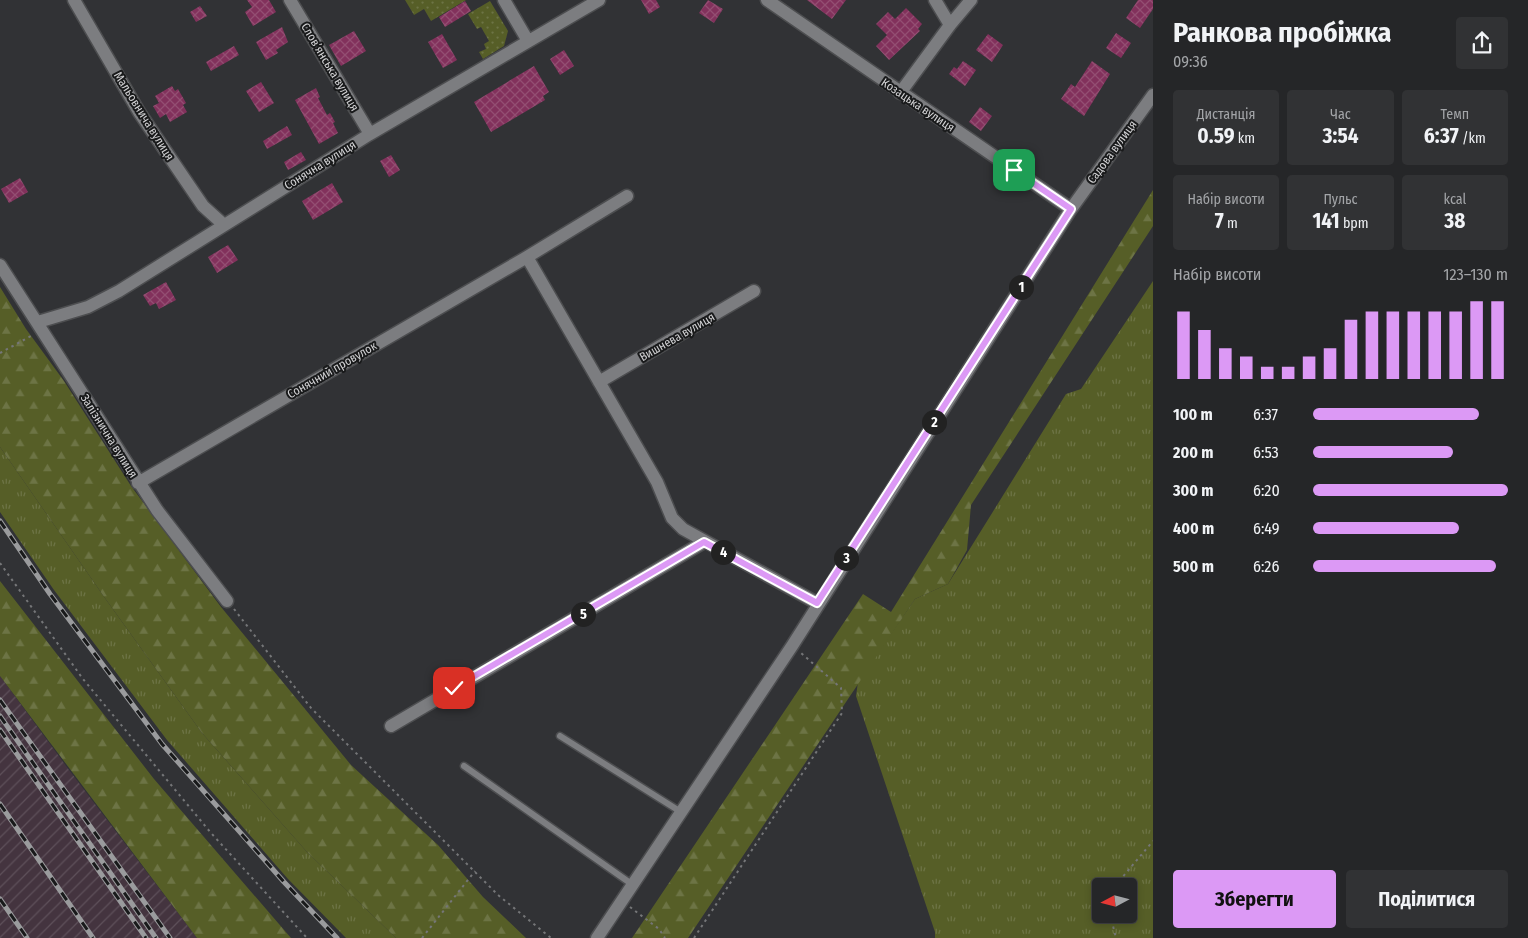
<!DOCTYPE html>
<html lang="uk">
<head>
<meta charset="utf-8">
<style>
  :root { --surface:#252628; --page:#313234; --text:#f1f3f6; --muted:#a3a5a8; --line:#424345; --accent:#dc99f5 }
  body { margin:0; font-family:"Fira Sans Condensed",sans-serif; background:var(--page); color:var(--text); height:100vh; display:flex; flex-direction:column; font-size:19px; white-space:nowrap }
  * { box-sizing:border-box; margin:0 }
  p { font-size:16px; color:var(--muted) }
  .icon { flex:none; width:28px; height:28px; fill:none; stroke:currentColor; stroke-width:2; stroke-linecap:round; stroke-linejoin:round }
  .map { position:relative; flex:1; overflow:hidden }
  .panel { display:flex; flex-direction:column; background:var(--surface); width:375px }
  .panel>* { flex:none }
  .needle { width:32px; rotate:263deg }
  .buttons { position:absolute; left:1092px; top:878px; display:grid; gap:10px }
  .buttons a { display:grid; place-items:center; width:45px; height:45px; border-radius:5px; background:var(--surface); box-shadow:0 2px 8px #0003,0 0 0 1px var(--line); font-size:25px }
  .pin { position:absolute; display:grid; place-items:center; width:42px; height:42px; color:#fff; margin:-21px; border-radius:10px; box-shadow:0 2px 8px #0006 }
  .km { position:absolute; width:25px; height:25px; margin:-12px; border-radius:50%; background:#222; color:#fff; font-size:14px; line-height:25px; text-align:center }
  .round { display:grid; place-items:center; flex:none; width:52px; height:52px; border-radius:5px; background:var(--page) }
  .head { display:flex; align-items:center; justify-content:space-between; height:85px; padding:0 20px }
  h1 { font-size:28px; font-weight:700; line-height:38px }
  .metrics { display:grid; grid-template-columns:repeat(3,1fr); gap:8px; height:85px; padding:5px 20px }
  .metrics div { display:grid; align-content:center; border-radius:5px; background:var(--page); text-align:center }
  .metrics b { font-size:21px; font-weight:700 }
  .metrics small { font-size:14px; font-weight:400 }
  .metrics p { font-size:14px }
  .chart { height:140px; padding:10px 20px }
  .chart p { display:flex; justify-content:space-between }
  .chart svg { width:100%; height:90px; margin-top:5px; stroke:var(--accent); stroke-width:6 }
  .action { display:flex; gap:10px; margin-top:auto; padding:10px 20px }
  .action a { flex:1; height:58px; border-radius:5px; background:var(--accent); color:#111; font-size:20px; font-weight:700; line-height:58px; text-align:center }
  .action a+a { background:var(--page); color:var(--text) }
  ul { padding:0 20px; list-style:none; font-size:16px }
  li { display:grid; grid-template-columns:80px 60px 1fr; align-items:center; height:38px }
  li i { height:12px; border-radius:6px; background:var(--accent) }
  main { display:flex; flex:1; min-height:0 }
  .map>svg:first-child { display:block }
</style>
</head>
<body>
<main>
<div class="map">
<svg width="1153" height="938" viewBox="0 0 1153 938">
  <defs>
    <pattern id="industrial-furrows" width="10" height="10" patternUnits="userSpaceOnUse" patternTransform="scale(1.25)"><rect width="10" height="10" fill="#44343f"/><path d="M-1 1l2-2M0 10L10 0M9 11l2-2" fill="none" stroke="#5e505a"/></pattern>
    <pattern id="grass-tufts" width="24" height="20" patternUnits="userSpaceOnUse" patternTransform="scale(1.25)"><rect width="24" height="20" fill="#565e27"/><path d="M3 7l-1-3M5 7V3M7 7l1-3M15 17l-1-3M17 17v-4M19 17l1-3" fill="none" stroke="#6d7445"/></pattern>
    <pattern id="forest-firs" width="22" height="20" patternUnits="userSpaceOnUse" patternTransform="scale(1.25)"><rect width="22" height="20" fill="#565e27"/><path d="M5 1l3.5 6h-7zM16 11l3.5 6h-7z" fill="#6d7445"/></pattern>
    <pattern id="garden-dots" width="8" height="8" patternUnits="userSpaceOnUse" patternTransform="scale(1.25)"><rect width="8" height="8" fill="#565e27"/><path d="M2 2h.1M6 6h.1" fill="none" stroke="#6d7445" stroke-width="1.8" stroke-linecap="round"/></pattern>
    <pattern id="building-cross-hatch" width="8" height="8" patternUnits="userSpaceOnUse" patternTransform="scale(1.25)"><rect width="8" height="8" fill="#82315c"/><path d="M0 0l8 8M0 8l8-8" fill="none" stroke="#934e72"/></pattern>
  </defs>
  <rect width="100%" height="100%" fill="#313235"/>
  <path fill="url(#industrial-furrows)" d="M 0,676 L 69,770 L 197,938 L 0,938 Z"/>
  <path fill="url(#grass-tufts)" fill-rule="evenodd" d="M 1153,281 L 1153,938 L 935,938 L 935,932 L 856,696 L 858,682 L 915,599 L 948,584 L 1066,394 L 1081,389 ZM 1101,886 L 1129,886 L 1129,914 L 1101,914 Z
    M 0,447 L 107,601 L 202,733 L 307,852 L 396,938 L 346,938 L 288,879 L 167,740 L 54,590 L 0,512 Z"/>
  <path fill="url(#forest-firs)" d="M 1153,190 L 1153,226 L 971,505 L 967,550 L 948,584 L 915,599 L 688,938 L 632,938 L 863,594 L 891,612 Z
    M 0,287 L 26,329 L 64,381 L 131,486 L 221,607 L 351,765 L 438,845 L 483,897 L 526,938 L 396,938 L 307,852 L 202,733 L 107,601 L 0,447 Z
    M 0,581 L 154,779 L 291,938 L 197,938 L 0,676 Z"/>
  <path fill="url(#garden-dots)" d="M 405,0 L 466,0 L 431,21 L 424,9 L 414,15 Z
    M 490,1 L 508,31 L 504,46 L 483,59 L 479,52 L 486,49 L 484,44 L 489,41 L 481,27 L 477,29 L 468,14 Z"/>
  <path fill="url(#building-cross-hatch)" d="M 247,0 L 269,0 L 276,12 L 253,26 L 245,12 L 252,7 Z
    M 641,0 L 656,0 L 660,7 L 649,14 Z
    M 708,0 L 723,9 L 714,23 L 699,13 Z
    M 807,0 L 846,0 L 832,19 Z
    M 1138,0 L 1153,0 L 1153,9 L 1140,28 L 1126,18 Z
    M 465,1 L 471,11 L 445,27 L 439,17 Z
    M 200,6 L 207,16 L 196,22 L 190,12 Z
    M 906,8 L 922,24 L 918,29 L 920,31 L 889,60 L 876,46 L 887,35 L 876,24 L 888,12 L 895,19 Z
    M 282,27 L 288,42 L 276,50 L 278,53 L 266,60 L 256,42 Z
    M 354,31 L 366,51 L 341,66 L 329,45 Z
    M 1116,33 L 1131,43 L 1121,58 L 1106,48 Z
    M 442,34 L 457,60 L 443,68 L 428,42 Z
    M 988,34 L 1003,45 L 992,62 L 976,50 Z
    M 234,46 L 239,55 L 211,71 L 206,62 Z
    M 564,50 L 574,66 L 560,75 L 550,59 Z
    M 963,61 L 976,70 L 965,86 L 949,74 L 954,67 L 957,69 Z
    M 1092,61 L 1110,74 L 1084,116 L 1061,99 L 1071,84 L 1075,87 Z
    M 534,66 L 549,92 L 543,96 L 545,100 L 491,132 L 474,102 Z
    M 261,82 L 274,103 L 259,112 L 246,91 Z
    M 172,86 L 175,91 L 178,89 L 186,103 L 183,105 L 187,112 L 170,122 L 166,114 L 160,118 L 153,106 L 159,103 L 155,96 Z
    M 316,88 L 320,97 L 318,98 L 327,115 L 330,113 L 335,122 L 333,123 L 338,133 L 319,144 L 295,100 Z
    M 980,107 L 992,116 L 981,131 L 969,122 Z
    M 287,126 L 292,135 L 267,149 L 263,141 Z
    M 301,152 L 306,160 L 288,170 L 284,162 Z
    M 391,155 L 400,170 L 389,177 L 380,161 Z
    M 20,178 L 28,192 L 9,203 L 1,189 Z
    M 332,183 L 343,202 L 313,220 L 302,201 Z
    M 228,245 L 238,260 L 217,273 L 208,257 Z
    M 166,282 L 176,300 L 159,309 L 156,303 L 150,306 L 143,295 Z"/>
  <g fill="none" stroke-linecap="round" stroke-linejoin="round">
    <defs>
      <path id="lane" d="M 560,736 L 681,812
        M 464,766 L 633,885"/>
      <path id="street" d="M 74,0 L 139,112 L 203,206 L 224,225
        M 290,0 L 370,134
        M 504,0 L 528,41
        M 767,0 L 1071,209
        M 935,0 L 950,25
        M 900,93 L 950,25 L 971,0
        M 527,257 L 657,482 L 672,518 L 683,529 L 817,603
        M 0,265 L 157,510 L 227,601
        M 38,322 L 88,307 L 119,291 L 370,134 L 599,0
        M 599,382 L 754,291
        M 138,483 L 527,257 L 627,196
        M 391,726 L 704,542
        M 597,938 L 792,646 L 1071,209 L 1153,95"/>
    </defs>
    <use href="#lane" stroke="#4d4e50" stroke-width="9"/>
    <use href="#street" stroke="#4d4e50" stroke-width="15"/>
    <path stroke="#757678" stroke-width="2" stroke-dasharray="2.5 4" stroke-linecap="butt" d="M 0,353 L 31,336
      M 0,563 L 83,679 L 211,833 L 307,938
      M 234,609 L 311,708 L 498,895 L 551,938
      M 1115,886 L 1153,841
      M 630,907 L 659,929 L 665,938
      M 1110,914 L 1116,938
      M 422,938 L 475,871
      M 694,938 L 842,713 L 841,688 L 801,653"/>
    <use href="#lane" stroke="#7c7d80" stroke-width="6"/>
    <use href="#street" stroke="#7c7d80" stroke-width="12"/>
    <defs>
      <path id="rail" d="M 0,521 L 50,594 L 162,744 L 284,882 L 337,938
        M 0,700 L 170,938
        M 0,716 L 156,938
        M 0,730 L 146,938
        M 0,804 L 93,938
        M 0,899 L 27,938"/>
    </defs>
    <use href="#rail" stroke="#9a9b9d" stroke-width="5"/>
    <use href="#rail" stroke="#191a1b" stroke-width="3" stroke-dasharray="9" stroke-linecap="butt"/>
  </g>
  <g fill="none" stroke-linecap="round" stroke-linejoin="round">
    <defs>
      <path id="route" d="M 454,688 L 704,542 L 817,603 L 1071,209 L 1014,170"/>
    </defs>
    <use href="#route" stroke="#fff" stroke-width="10"/>
    <use href="#route" stroke="#dc99f5" stroke-width="6"/>
  </g>
  <g text-anchor="middle" stroke-width="4" stroke-linejoin="round" paint-order="stroke">
    <g font-size="12" fill="#d3d3d5" stroke="#191a1b">
      <text transform="translate(330 67) rotate(59)" y="4">Словʼянська вулиця</text>
      <text transform="translate(918 105) rotate(34)" y="4">Козацька вулиця</text>
      <text transform="translate(144 116) rotate(58)" y="4">Мальовнича вулиця</text>
      <text transform="translate(1112 152) rotate(-54)" y="4">Садова вулиця</text>
      <text transform="translate(320 165) rotate(-32)" y="4">Сонячна вулиця</text>
      <text transform="translate(677 337) rotate(-30)" y="4">Вишнева вулиця</text>
      <text transform="translate(332 370) rotate(-30)" y="4">Сонячний провулок</text>
      <text transform="translate(109 436) rotate(58)" y="4">Залізнична вулиця</text>
    </g>
  </g>
</svg>
<div class="buttons">
<a><svg class="needle" viewBox="-14 -14 28 28"><path d="M0-13l5 13h-10z" fill="#e53935"/><path d="M0 13l5-13h-10z" fill="#a3a5a8"/></svg></a>
</div>
<div class="pin" style="left:1014px;top:170px;background:#1e9e55"><svg class="icon" aria-label="arrive" viewBox="0 0 24 24"><path d="M6 21V4h12l-3 4 3 4H6"/></svg></div>
<div class="pin" style="left:454px;top:688px;background:#d93025"><svg class="icon" aria-label="check" viewBox="0 0 24 24"><path d="M5 12l5 5 9-10"/></svg></div>
<b class="km" style="left:1021px;top:287px">1</b>
<b class="km" style="left:934px;top:422px">2</b>
<b class="km" style="left:846px;top:558px">3</b>
<b class="km" style="left:723px;top:552px">4</b>
<b class="km" style="left:583px;top:614px">5</b>
</div>
<section class="panel">
<div class="head"><div><h1>Ранкова пробіжка</h1><p>09:36</p></div><a class="round"><svg class="icon" aria-label="share" viewBox="0 0 24 24"><path d="M12 15V3M7 8l5-5 5 5M5 13v7h14v-7"/></svg></a></div>
<div class="metrics">
<div><p>Дистанція</p><b>0.59<small> km</small></b></div>
<div><p>Час</p><b>3:54</b></div>
<div><p>Темп</p><b>6:37<small> /km</small></b></div>
</div>
<div class="metrics">
<div><p>Набір висоти</p><b>7<small> m</small></b></div>
<div><p>Пульс</p><b>141<small> bpm</small></b></div>
<div><p>kcal</p><b>38</b></div>
</div>
<div class="chart"><p><span>Набір висоти</span>123–130 m</p>
<svg viewBox="0 0 160 44" preserveAspectRatio="none"><path d="M5 44V11M15 44V20M25 44V29M35 44V33M45 44V38M55 44V38M65 44V33M75 44V29M85 44V15M95 44V11M105 44V11M115 44V11M125 44V11M135 44V11M145 44V6M155 44V6"/></svg>
</div>
<ul>
<li><b>100 m</b>6:37<i style="width:85%"></i></li>
<li><b>200 m</b>6:53<i style="width:72%"></i></li>
<li><b>300 m</b>6:20<i style="width:100%"></i></li>
<li><b>400 m</b>6:49<i style="width:75%"></i></li>
<li><b>500 m</b>6:26<i style="width:94%"></i></li>
</ul>
<div class="action"><a>Зберегти</a><a>Поділитися</a></div>
</section>
</main>
</body>
</html>
